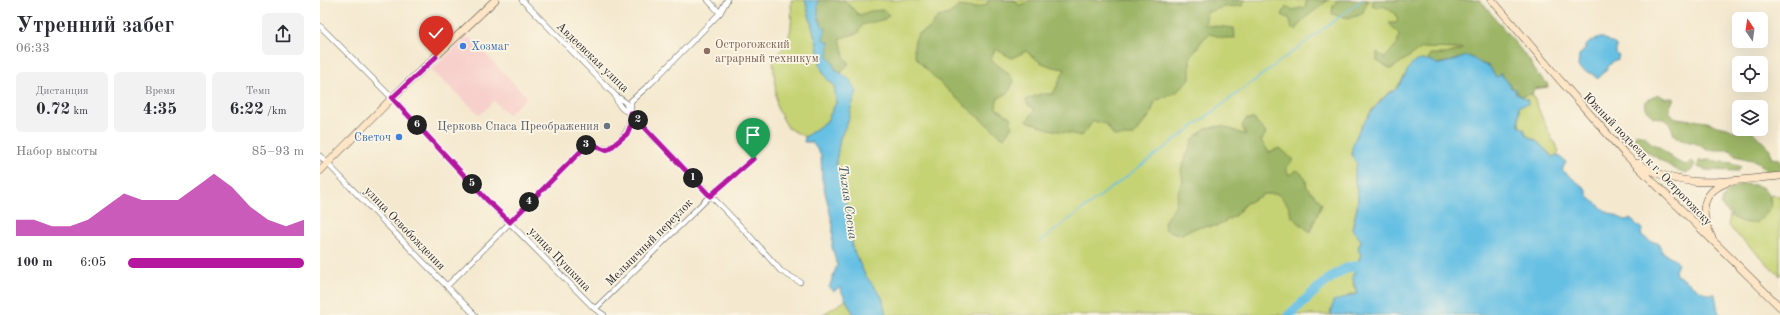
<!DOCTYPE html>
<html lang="ru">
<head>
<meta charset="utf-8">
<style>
  :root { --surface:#fff; --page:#f2f2f3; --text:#2b2b33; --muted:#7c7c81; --accent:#b5179e }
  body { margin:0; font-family:"Old Standard TT",serif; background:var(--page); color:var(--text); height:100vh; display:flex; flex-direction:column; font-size:15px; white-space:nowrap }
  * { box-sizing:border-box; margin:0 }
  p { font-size:13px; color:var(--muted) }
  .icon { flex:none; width:22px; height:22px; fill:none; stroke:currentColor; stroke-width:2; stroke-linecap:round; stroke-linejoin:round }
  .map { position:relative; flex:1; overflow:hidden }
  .details { display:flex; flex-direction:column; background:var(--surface); width:320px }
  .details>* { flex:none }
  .needle { width:26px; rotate:347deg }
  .fabs { position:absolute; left:1412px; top:12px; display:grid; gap:8px }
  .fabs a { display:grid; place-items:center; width:36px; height:36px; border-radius:6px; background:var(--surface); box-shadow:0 4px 16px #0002; font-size:20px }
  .pin { position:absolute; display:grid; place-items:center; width:34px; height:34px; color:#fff; margin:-41px -17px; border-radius:50% 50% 50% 0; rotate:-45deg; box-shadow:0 0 4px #0007 }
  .pin .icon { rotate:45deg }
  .km { position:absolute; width:20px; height:20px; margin:-10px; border-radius:50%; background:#222; color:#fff; font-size:11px; line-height:20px; text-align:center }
  .round { display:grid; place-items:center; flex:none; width:42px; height:42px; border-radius:6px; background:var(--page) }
  .head { display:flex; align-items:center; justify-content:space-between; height:68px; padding:0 16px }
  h1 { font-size:22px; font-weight:800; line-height:30px }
  .stats { display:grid; grid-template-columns:repeat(3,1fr); gap:6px; height:68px; padding:4px 16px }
  .stats div { display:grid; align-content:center; border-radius:6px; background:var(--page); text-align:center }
  .stats b { font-size:17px; font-weight:800 }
  .stats small { font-size:11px; font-weight:400 }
  .stats p { font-size:11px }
  .chart { height:112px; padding:8px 16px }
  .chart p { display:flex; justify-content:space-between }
  .chart svg { width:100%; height:72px; margin-top:4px; fill:var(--accent); opacity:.7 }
  ul { padding:0 16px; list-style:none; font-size:13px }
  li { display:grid; grid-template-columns:64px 48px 1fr; align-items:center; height:30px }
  li i { height:10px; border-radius:5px; background:var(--accent) }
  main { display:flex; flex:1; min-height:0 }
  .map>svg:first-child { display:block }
</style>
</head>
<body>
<main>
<section class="details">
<div class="head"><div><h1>Утренний забег</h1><p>06:33</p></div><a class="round"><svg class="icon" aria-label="share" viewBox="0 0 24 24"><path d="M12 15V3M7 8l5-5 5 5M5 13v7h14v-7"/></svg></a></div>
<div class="stats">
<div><p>Дистанция</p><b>0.72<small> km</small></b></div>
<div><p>Время</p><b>4:35</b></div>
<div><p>Темп</p><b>6:22<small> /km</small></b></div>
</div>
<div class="chart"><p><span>Набор высоты</span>85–93 m</p>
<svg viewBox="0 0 160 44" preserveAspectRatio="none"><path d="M0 44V34L10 34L20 38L30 38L40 34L50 26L60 18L70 22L80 22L90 22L100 14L110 6L120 14L130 26L140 34L150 38L160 34V44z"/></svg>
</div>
<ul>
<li><b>100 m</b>6:05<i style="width:100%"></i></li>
</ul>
</section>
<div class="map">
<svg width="1460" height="315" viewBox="0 0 1460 315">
  <rect width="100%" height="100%" fill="#fcf5e5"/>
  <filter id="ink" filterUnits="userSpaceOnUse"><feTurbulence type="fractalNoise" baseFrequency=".025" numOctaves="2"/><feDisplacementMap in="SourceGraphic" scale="8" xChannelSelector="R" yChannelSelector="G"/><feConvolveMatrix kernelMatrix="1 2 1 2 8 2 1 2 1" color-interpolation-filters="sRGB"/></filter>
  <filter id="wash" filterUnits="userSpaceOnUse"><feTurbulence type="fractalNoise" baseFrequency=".012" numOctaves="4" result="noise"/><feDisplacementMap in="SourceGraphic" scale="16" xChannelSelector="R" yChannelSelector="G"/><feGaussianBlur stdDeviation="0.9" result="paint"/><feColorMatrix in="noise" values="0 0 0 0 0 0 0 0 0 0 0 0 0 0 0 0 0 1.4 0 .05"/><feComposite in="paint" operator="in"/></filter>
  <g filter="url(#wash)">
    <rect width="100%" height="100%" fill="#f4e9cf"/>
    <path fill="#f7d0cb" d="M 148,36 L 207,97 L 188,115 L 174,101 L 160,115 L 111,70 Z"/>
    <path fill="#c6d375" stroke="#787f50" d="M 471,0 L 485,0 L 497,45 L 501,68 L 507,79 L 514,85 L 516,103 L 507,121 L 485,137 L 468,128 L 457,108 L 453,60 C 473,39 472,28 471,0 Z
      M 498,0 L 1144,0 C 1158,15 1180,36 1191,52 C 1212,83 1219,119 1239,151 L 1237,155 L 1233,157 L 1217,141 L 1207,136 L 1204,129 L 1199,126 L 1199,106 L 1204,104 L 1208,100 L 1111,61 L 1105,60 L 1090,68 L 1075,90 L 1068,93 L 1050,112 L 1047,119 L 1041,126 L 1032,156 L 1037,163 L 1034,175 L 1038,196 L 1037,208 L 1032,229 L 1041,240 L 1038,249 L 1041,255 L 1038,261 L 1033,284 L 1037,294 L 1031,294 L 1010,310 L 1011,315 L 566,315 L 562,297 L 545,275 L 532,247 L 532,227 L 516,162 L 520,138 L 528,121 L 532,104 L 537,92 L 515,69 Z
      M 1450,195 L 1460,196 L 1460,276 L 1408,226 L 1410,215 L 1418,220 L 1451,208 Z
      M 526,300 L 534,315 L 502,315 Z"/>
    <path fill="#9cb566" stroke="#647048" d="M 498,0 L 524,0 L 539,15 L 551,11 L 563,10 L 569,15 L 565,19 L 542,25 L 538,33 L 520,38 L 524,56 L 529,63 L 521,73 L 515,69 L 512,61 L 508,57 L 503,39 L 501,21 L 497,15 Z
      M 669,0 L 694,0 L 699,5 L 709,2 L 710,0 L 925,0 L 922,6 L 904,7 L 887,12 L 885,25 L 914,28 L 915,38 L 904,38 L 890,34 L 884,38 L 870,58 L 870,78 L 857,92 L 835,101 L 831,114 L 813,136 L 794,136 L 786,124 L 773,121 L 762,136 L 729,129 L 707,121 L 715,109 L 708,105 L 706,100 L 720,94 L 733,94 L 745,69 C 728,67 719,63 706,51 L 692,58 L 675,49 L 671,60 L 687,72 L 694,81 L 688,93 L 677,99 L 676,108 L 690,117 L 692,126 L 684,138 C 670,128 599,67 595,55 C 593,48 594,41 598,34 L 609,29 L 618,17 L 629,14 L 639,6 L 654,8 L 666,5 Z
      M 987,0 L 1008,0 C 997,10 983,17 976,30 L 972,29 L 970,19 L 962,15 L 966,6 L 972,10 L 985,7 Z
      M 1018,0 L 1048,0 L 1042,14 C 1031,19 1023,18 1012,14 L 1013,6 Z
      M 1054,0 L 1160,0 L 1209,60 L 1217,74 L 1227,83 L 1228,87 L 1214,89 L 1212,94 L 1200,96 L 1181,74 L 1178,78 L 1174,76 L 1169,66 L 1143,58 L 1117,64 L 1108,60 L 1110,54 L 1126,54 L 1143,49 L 1102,48 L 1071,69 L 1057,61 L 1057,52 L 1065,58 L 1077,44 L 1079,34 L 1069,23 L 1076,23 L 1078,20 L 1075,14 L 1064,6 L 1058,8 L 1052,5 Z
      M 1338,94 L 1344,98 L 1354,98 L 1348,112 L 1356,118 L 1387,122 L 1397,126 L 1407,128 L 1418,133 L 1424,129 L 1430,129 L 1450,149 L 1451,158 L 1460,159 L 1460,173 L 1449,174 L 1436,161 L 1415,156 L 1411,150 L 1387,150 L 1375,143 L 1361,140 L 1354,135 C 1350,121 1347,119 1333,117 L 1326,108 L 1325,102 Z
      M 926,119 L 934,119 L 946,133 L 941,141 L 949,152 L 960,148 L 973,160 L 966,168 L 969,175 L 977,170 L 985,177 L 987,187 L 1002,203 L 990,232 L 972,217 L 968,205 L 958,194 L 944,194 L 925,204 L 916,215 L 897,226 L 879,227 L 867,231 L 860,235 L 845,229 L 844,222 L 855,206 L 858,192 L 863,181 L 861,170 L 873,139 L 886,128 L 902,126 L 926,135 L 922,126 Z
      M 1316,134 L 1325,136 C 1333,147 1334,143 1342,149 C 1351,157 1355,162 1366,165 L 1372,161 L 1375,164 L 1371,171 L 1366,173 L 1355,169 L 1313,143 Z
      M 1388,160 L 1412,163 L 1421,167 L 1418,171 L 1385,170 L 1378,167 L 1379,161 Z
      M 1422,184 C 1443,185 1449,187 1451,208 C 1447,212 1442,220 1437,222 C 1422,227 1410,215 1401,205 C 1404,192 1410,189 1422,184 Z"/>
    <path fill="#66c0e4" stroke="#487688" d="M 485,0 L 498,0 C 498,11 496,22 506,29 L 503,39 L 509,42 L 508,57 L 512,61 L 515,69 L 530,80 L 537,92 L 532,104 L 528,121 L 520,138 L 516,162 L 532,227 L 532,247 L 545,275 L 562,297 L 566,315 L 534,315 L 519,287 L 515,291 L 509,288 L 517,265 L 512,247 L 513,226 L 502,179 L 501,155 L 492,142 L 484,142 L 485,137 L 507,121 L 516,103 L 514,85 L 507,79 L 501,68 L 497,45 Z
      M 1277,38 L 1283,38 L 1296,45 L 1296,54 L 1299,56 L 1297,60 L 1294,60 L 1279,78 L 1276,78 L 1273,74 L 1266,72 L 1258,67 L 1259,55 L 1265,50 L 1265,46 Z
      M 1146,56 C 1155,57 1159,65 1169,66 L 1175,76 L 1178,77 L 1181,73 C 1183,79 1189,81 1191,88 L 1196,89 L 1195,93 L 1208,100 L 1208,104 L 1199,106 L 1199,126 L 1204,129 L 1207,136 L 1217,141 L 1232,157 L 1237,155 L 1246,162 L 1242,170 L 1266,189 L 1268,197 L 1287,212 L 1305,220 L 1310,219 L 1322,229 L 1321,235 L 1330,241 L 1338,243 L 1342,252 L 1355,259 L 1358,264 L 1355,271 L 1356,275 C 1369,280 1380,296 1395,294 L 1398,311 L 1401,315 L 1011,315 L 1013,301 C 1022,300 1028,295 1037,294 L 1032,276 C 1037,270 1037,262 1041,255 L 1038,249 L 1041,240 L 1032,229 L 1037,208 L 1038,196 L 1034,175 L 1037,163 C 1035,161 1033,158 1032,155 C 1029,138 1056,104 1068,94 C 1070,92 1074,91 1076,89 C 1083,83 1088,65 1094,62 C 1099,60 1107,59 1112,61 C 1112,61 1117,64 1117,64 C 1120,65 1143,58 1146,56 Z"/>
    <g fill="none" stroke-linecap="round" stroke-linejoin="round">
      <path stroke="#66c0e4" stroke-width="1.5" d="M 719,242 L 1042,0"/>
      <path stroke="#66c0e4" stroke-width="10" d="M 969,315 C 984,302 1017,266 1037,266"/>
    </g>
  </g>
  <g filter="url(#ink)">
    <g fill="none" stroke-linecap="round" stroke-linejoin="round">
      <defs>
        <path id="street" d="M 202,0 L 295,95 L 305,102 L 311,113 L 427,233 L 461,271 L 480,282
          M 388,0 L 400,13
          M 0,26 L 72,98 L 168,201 L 275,309 L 284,315
          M 295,95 C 298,105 301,110 311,113
          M 0,156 L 155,315
          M 127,286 L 270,142 L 280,148 L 289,149 C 310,134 311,126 311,101 L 330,84 L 400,13 L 407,0
          M 275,309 L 390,196 L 433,159"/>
        <path id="secondary" d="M 1172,0 L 1239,79 L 1305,154 L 1460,307
          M 1318,163 C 1361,192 1411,180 1460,176
          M 0,171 L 72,98 L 175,0
          M 1392,238 C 1381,216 1378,194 1406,183"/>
      </defs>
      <use href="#street" stroke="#494844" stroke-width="6"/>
      <use href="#secondary" stroke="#494844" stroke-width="8"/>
      <use href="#street" stroke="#fff" stroke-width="5"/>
      <use href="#secondary" stroke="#fee5c5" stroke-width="7"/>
    </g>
  </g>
  <g fill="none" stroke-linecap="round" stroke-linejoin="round" filter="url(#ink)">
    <defs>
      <path id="route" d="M 116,57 L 72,98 L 168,201 L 190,222 L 270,142 L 280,148 L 285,150 L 289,149 L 307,134 L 310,127 L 311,113 L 390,196 L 433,159"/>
    </defs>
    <use href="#route" stroke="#fff" stroke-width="8"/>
    <use href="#route" stroke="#b5179e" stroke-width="5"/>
  </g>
  <g fill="#3f7fe0" stroke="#fcf5e5" stroke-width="1.5">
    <circle cx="143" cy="46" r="4"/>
    <circle cx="79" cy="137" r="4"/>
  </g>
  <circle fill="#8d6e63" stroke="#fcf5e5" stroke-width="1.5" cx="387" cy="51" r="4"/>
  <circle fill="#6b7280" stroke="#fcf5e5" stroke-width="1.5" cx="287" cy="126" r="4"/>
  <g text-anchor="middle" stroke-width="3.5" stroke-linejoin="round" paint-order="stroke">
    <g font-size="12" fill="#785e54" stroke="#fcf5e5" text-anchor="start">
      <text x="395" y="48">Острогожский<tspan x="395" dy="14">аграрный техникум</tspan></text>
    </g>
    <g font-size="12" fill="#366cbe" stroke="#fcf5e5" text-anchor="start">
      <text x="151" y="50">Хозмаг</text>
      <text x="71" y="141" text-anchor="end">Светоч</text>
    </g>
    <g font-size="12" fill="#2b2b2b" stroke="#fcf5e5">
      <text transform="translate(273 57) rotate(44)" y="4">Авдеевская улица</text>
      <text transform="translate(1328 159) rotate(46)" y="4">Южный подъезд к г. Острогожску</text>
      <text transform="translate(85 228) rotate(46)" y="4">улица Освобождения</text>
      <text transform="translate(329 242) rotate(-45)" y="4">Мельничный переулок</text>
      <text transform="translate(240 259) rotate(46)" y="4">улица Пушкина</text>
    </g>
    <g font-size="12" fill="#5b616d" stroke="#fcf5e5" text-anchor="end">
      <text x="279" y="130">Церковь Спаса Преображения</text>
    </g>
    <g font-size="13" font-style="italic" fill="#3d5862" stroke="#fcf5e5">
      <text transform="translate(529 202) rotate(82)" y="5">Тихая Сосна</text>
    </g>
  </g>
</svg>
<div class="fabs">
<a><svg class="needle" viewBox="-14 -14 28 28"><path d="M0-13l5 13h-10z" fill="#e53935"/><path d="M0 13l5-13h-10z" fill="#7c7c81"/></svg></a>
<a><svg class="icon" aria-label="locate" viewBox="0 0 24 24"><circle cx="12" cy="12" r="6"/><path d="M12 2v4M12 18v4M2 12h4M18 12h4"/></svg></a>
<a><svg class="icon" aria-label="layers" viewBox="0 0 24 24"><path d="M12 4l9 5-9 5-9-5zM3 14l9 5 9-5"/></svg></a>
</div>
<div class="pin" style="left:433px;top:159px;background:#1e9e55"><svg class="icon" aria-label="arrive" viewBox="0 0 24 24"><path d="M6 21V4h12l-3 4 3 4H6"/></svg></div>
<div class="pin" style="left:116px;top:57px;background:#d93025"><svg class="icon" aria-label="check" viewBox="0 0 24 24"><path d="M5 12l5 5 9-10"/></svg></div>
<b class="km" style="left:373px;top:178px">1</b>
<b class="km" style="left:318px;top:120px">2</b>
<b class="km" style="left:266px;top:145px">3</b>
<b class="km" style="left:209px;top:202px">4</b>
<b class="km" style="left:152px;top:184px">5</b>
<b class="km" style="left:97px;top:125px">6</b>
</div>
</main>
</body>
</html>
